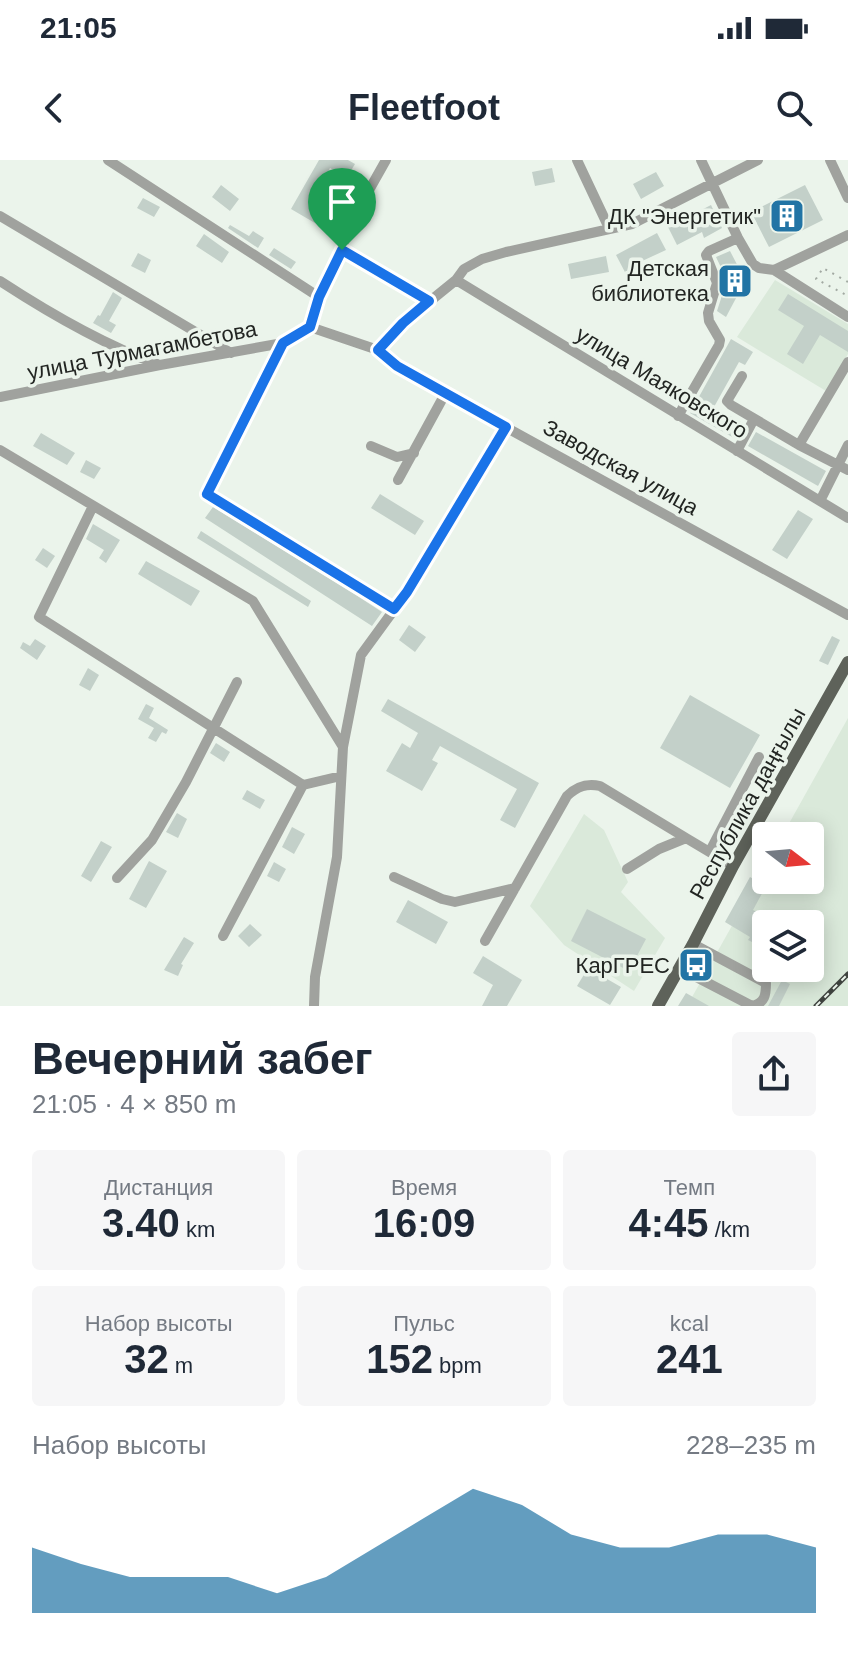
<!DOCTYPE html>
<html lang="ru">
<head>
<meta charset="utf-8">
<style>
  :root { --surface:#fff; --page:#f6f6f7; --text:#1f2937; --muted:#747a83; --accent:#2274a5 }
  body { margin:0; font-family:Arial,sans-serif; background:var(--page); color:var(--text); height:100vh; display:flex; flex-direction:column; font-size:30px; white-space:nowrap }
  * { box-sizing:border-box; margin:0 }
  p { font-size:26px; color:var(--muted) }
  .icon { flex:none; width:44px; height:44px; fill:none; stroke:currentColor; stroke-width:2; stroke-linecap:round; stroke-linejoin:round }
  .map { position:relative; height:846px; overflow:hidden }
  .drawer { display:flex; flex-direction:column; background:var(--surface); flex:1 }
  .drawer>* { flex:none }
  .needle { width:52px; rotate:106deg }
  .buttons { position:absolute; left:752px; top:662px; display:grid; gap:16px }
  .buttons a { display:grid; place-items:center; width:72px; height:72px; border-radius:8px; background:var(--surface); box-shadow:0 4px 20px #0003; font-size:40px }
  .pin { position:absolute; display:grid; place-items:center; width:68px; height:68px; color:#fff; margin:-82px -34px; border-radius:50% 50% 50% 0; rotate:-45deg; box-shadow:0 0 8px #0007 }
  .pin .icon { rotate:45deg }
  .round { display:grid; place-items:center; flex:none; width:84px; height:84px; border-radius:8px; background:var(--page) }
  .overview { display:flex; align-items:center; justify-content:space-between; height:136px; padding:0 32px }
  h1 { font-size:44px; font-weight:700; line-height:60px }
  .stats { display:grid; grid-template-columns:repeat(3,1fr); gap:12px; height:136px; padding:8px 32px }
  .stats div { display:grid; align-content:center; border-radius:8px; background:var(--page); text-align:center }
  .stats b { font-size:40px; font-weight:700 }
  .stats small { font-size:22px; font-weight:400 }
  .stats p { font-size:22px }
  .chart { height:224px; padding:16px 32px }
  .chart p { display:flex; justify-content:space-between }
  .chart svg { width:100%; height:144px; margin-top:8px; fill:var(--accent); opacity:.7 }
  .status { display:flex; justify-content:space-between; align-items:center; height:56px; padding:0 40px; background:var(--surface); direction:ltr }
  .status svg { height:22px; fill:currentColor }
  header { display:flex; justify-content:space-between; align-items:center; height:104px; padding:0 32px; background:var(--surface); font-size:36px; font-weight:700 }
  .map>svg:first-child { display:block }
</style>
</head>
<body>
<div class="status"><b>21:05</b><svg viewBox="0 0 49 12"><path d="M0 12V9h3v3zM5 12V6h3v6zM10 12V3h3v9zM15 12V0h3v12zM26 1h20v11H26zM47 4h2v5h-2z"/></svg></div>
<header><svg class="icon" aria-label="back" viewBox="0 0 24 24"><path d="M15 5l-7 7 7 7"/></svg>Fleetfoot<svg class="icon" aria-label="search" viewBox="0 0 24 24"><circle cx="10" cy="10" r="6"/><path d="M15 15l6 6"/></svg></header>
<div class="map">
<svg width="848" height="846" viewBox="0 0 848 846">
  <rect width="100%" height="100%" fill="#ebf4eb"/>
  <path fill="#dae9da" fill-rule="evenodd" d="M 775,120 L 848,164 L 848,194 L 826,231 L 737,177 Z
    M 848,558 L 848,846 L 687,846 L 766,705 L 766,720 L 810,720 L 810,676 L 782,676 ZM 766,764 L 810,764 L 810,808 L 766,808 Z
    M 584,654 L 604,670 L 628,722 L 621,732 L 665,778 L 634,831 L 564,785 L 530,746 Z"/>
  <path fill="#c3d0c9" d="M 319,0 L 348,0 L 355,4 L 347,17 L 330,8 L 310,44 L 327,54 L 320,66 L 291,49 Z
    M 552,8 L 555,22 L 535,26 L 532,12 Z
    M 656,12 L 664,26 L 641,39 L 633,24 Z
    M 221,25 L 239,39 L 230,51 L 212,37 Z
    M 805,25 L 823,60 L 769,87 L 751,52 Z
    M 143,38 L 160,47 L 154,57 L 137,48 Z
    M 711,45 L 722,68 L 704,78 L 702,72 L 677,85 L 668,67 Z
    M 230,65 L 249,76 L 253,71 L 264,78 L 258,88 L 228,68 Z
    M 657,73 L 666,90 L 640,102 L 643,107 L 627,116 L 616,95 Z
    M 204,74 L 229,92 L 222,103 L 196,86 Z
    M 274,88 L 296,102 L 291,109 L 269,95 Z
    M 730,91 L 742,114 L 743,125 L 726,157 L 717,151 L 727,120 L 716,97 Z
    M 138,93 L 151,100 L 145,113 L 131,106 Z
    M 606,96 L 609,112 L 571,119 L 568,104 Z
    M 113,132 L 122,138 L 109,161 L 116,165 L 111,173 L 93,163 L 98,155 L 100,156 Z
    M 788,134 L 848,171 L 848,192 L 820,175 L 803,204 L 787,194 L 804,166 L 778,150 Z
    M 731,179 L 753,192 L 745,205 L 739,202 L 714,247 L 743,263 L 734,278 L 690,253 Z
    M 756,272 L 826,311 L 818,326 L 748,286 Z
    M 41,273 L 75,293 L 67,305 L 33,286 Z
    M 86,300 L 101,308 L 94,319 L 80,312 Z
    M 380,334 L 424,361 L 415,375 L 371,348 Z
    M 213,347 L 359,437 L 382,452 L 372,466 L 205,358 Z
    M 798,350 L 813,359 L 787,399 L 772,390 Z
    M 93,364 L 120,380 L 106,403 L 99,398 L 104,390 L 86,379 Z
    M 201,371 L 311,441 L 308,447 L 197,378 Z
    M 43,388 L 55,396 L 47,408 L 35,400 Z
    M 146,401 L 200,431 L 191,446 L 138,414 Z
    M 409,465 L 426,477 L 415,492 L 399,480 Z
    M 832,476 L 840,480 L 828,505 L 819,501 Z
    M 35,479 L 46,486 L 37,500 L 20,488 L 23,482 L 30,486 Z
    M 88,508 L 99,515 L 90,531 L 79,525 Z
    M 690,535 L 760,575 L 730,628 L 660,588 Z
    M 388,539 L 539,623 L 515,668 L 500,660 L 517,629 L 440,586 L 432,600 L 438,603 L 422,631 L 386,611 L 402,583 L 410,588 L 418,573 L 381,551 Z
    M 146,544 L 154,548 L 149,558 L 168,570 L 166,574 L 162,572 L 156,582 L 148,578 L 154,568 L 138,559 Z
    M 216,583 L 230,592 L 224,602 L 210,593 Z
    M 247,630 L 265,640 L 260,649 L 242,639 Z
    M 177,653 L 187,659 L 178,678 L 166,672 Z
    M 292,667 L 305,674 L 294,694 L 282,687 Z
    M 101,681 L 112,687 L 91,722 L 81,716 Z
    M 149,701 L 167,711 L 146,748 L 129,739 Z
    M 274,702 L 286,709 L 279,722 L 267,716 Z
    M 750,717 L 766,726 L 753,750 L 780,764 L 766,764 L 766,789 L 748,780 L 750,777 L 725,762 Z
    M 408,740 L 448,762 L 436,784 L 396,762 Z
    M 587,749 L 646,779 L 629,811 L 571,781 Z
    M 250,764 L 262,775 L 249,787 L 238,776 Z
    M 184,777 L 194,783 L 181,804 L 183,805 L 178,816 L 164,810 Z
    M 483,796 L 522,820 L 507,846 L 482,846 L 493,825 L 473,813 Z
    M 588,808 L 621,827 L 610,845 L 577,826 Z
    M 782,820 L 790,824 L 779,846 L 768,846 Z
    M 686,833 L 709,846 L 678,846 Z"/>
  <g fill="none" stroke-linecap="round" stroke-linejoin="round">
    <path stroke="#a2a9a2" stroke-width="2" stroke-dasharray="2 6" stroke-linecap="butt" d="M 848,122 L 823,108 L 816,119 L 848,136"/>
    <path stroke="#a0a29e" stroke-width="10" d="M 108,0 L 319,137
      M 386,0 L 346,71 L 342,90 L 429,141
      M 577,0 L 609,68
      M 701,0 L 738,78 L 753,104 L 759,108 L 774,110 L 848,157
      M 830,0 L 848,38
      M 0,56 L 231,193
      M 774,110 L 848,75
      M 456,120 L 848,358
      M 0,121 C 49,153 102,184 157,204
      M 310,167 L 319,137 L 342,90
      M 283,183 L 207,334 L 394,449
      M 378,190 L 397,206 L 445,234 L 848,455
      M 742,216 L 727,241 L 731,245 L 799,285 L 848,202
      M 0,237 L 160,205 L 283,183 L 310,167 L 378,190 L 403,163 L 456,120 L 464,109 L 482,99 L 506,92 L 632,64 L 758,0
      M 678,256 L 719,185 L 720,180 L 709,161 L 708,153 L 717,123 L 706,95 L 709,91 L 738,78
      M 799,285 L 848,310
      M 371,286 L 397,297 L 414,293
      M 0,290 L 253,441 L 343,587 L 337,697 L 315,817 L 314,846
      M 737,291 L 754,259
      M 398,320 L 445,234
      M 820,341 L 848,285
      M 93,346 L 39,457 L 303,625 L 341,616
      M 343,587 L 361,495 L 407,432 L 506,267
      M 710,691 L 759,597
      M 627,709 L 659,689 L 686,678 L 733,706
      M 394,717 L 442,739 L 455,742 L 515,728
      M 117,718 L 152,680 L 186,622 L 237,522
      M 223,776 L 303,625
      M 485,781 L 567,636 C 577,626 587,623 600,626 L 686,678
      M 679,808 L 752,846 C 765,843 766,835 766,823 L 693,784"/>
    <path stroke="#5e625a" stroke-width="12" d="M 658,846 L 693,784 L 733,706 L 848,502"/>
    <defs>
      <path id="rail" d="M 816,846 L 848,814"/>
    </defs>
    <use href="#rail" stroke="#3f433f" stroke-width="5"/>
    <use href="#rail" stroke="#ebf4eb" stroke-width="2" stroke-dasharray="6" stroke-linecap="butt"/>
  </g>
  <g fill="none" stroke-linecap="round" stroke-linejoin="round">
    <defs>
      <path id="route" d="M 342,90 L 429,141 L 403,163 L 378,190 L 397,206 L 506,267 L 407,432 L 394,449 L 207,334 L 283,183 L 310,167 L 319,137 Z"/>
    </defs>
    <use href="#route" stroke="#fff" stroke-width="16"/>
    <use href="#route" stroke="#1a73e8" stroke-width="10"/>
  </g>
  <defs>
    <symbol id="building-square" viewBox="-11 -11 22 22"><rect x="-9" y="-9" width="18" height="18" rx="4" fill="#2274a5" stroke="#ebf4eb"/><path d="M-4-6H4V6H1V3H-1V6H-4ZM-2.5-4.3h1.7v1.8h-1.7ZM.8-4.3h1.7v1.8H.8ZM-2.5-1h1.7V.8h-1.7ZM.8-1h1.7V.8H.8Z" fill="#fff"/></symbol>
    <symbol id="bus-square" viewBox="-11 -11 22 22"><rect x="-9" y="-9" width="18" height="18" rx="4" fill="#2274a5" stroke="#ebf4eb"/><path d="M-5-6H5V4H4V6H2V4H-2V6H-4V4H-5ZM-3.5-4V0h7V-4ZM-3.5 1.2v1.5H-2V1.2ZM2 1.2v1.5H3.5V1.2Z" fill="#fff"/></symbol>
  </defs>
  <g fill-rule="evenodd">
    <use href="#building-square" x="767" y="36" width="40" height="40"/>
    <use href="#building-square" x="715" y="101" width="40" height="40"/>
    <use href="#bus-square" x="676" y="785" width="40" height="40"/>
  </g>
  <g text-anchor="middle" stroke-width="7" stroke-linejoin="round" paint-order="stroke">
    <g font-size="22" fill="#222522" stroke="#ebf4eb" text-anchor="end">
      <text x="761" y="64">ДК "Энергетик"</text>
      <text x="709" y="116">Детская<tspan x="709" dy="25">библиотека</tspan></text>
      <text x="670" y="813">КарГРЕС</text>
    </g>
    <g font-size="22" fill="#222522" stroke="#ebf4eb">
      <text transform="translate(142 190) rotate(-11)" y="8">улица Турмагамбетова</text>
      <text transform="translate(662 222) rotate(31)" y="8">улица Маяковского</text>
      <text transform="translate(621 307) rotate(29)" y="8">Заводская улица</text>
      <text transform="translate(747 643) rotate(-61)" y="8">Республика даңғылы</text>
    </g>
  </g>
</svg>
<div class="buttons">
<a><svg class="needle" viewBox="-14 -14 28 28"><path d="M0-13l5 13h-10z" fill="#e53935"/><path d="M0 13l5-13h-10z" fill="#747a83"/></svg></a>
<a><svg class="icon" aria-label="layers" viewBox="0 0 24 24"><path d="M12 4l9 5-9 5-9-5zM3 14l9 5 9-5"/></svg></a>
</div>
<div class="pin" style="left:342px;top:90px;background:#1e9e55"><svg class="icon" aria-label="arrive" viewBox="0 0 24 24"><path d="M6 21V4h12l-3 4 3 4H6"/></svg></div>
</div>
<section class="drawer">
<div class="overview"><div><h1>Вечерний забег</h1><p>21:05 · 4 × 850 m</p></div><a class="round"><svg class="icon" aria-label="share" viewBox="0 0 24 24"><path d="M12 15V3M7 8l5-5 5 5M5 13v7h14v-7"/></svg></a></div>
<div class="stats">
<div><p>Дистанция</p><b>3.40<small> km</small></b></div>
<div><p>Время</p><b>16:09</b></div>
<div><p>Темп</p><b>4:45<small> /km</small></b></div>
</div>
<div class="stats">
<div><p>Набор высоты</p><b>32<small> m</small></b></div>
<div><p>Пульс</p><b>152<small> bpm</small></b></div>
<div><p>kcal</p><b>241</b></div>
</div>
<div class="chart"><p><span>Набор высоты</span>228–235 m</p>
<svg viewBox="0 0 160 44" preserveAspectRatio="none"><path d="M0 44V24L10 29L20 33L30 33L40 33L50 38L60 33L70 24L80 15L90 6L100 11L110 20L120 24L130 24L140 20L150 20L160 24V44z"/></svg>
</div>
</section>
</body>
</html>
